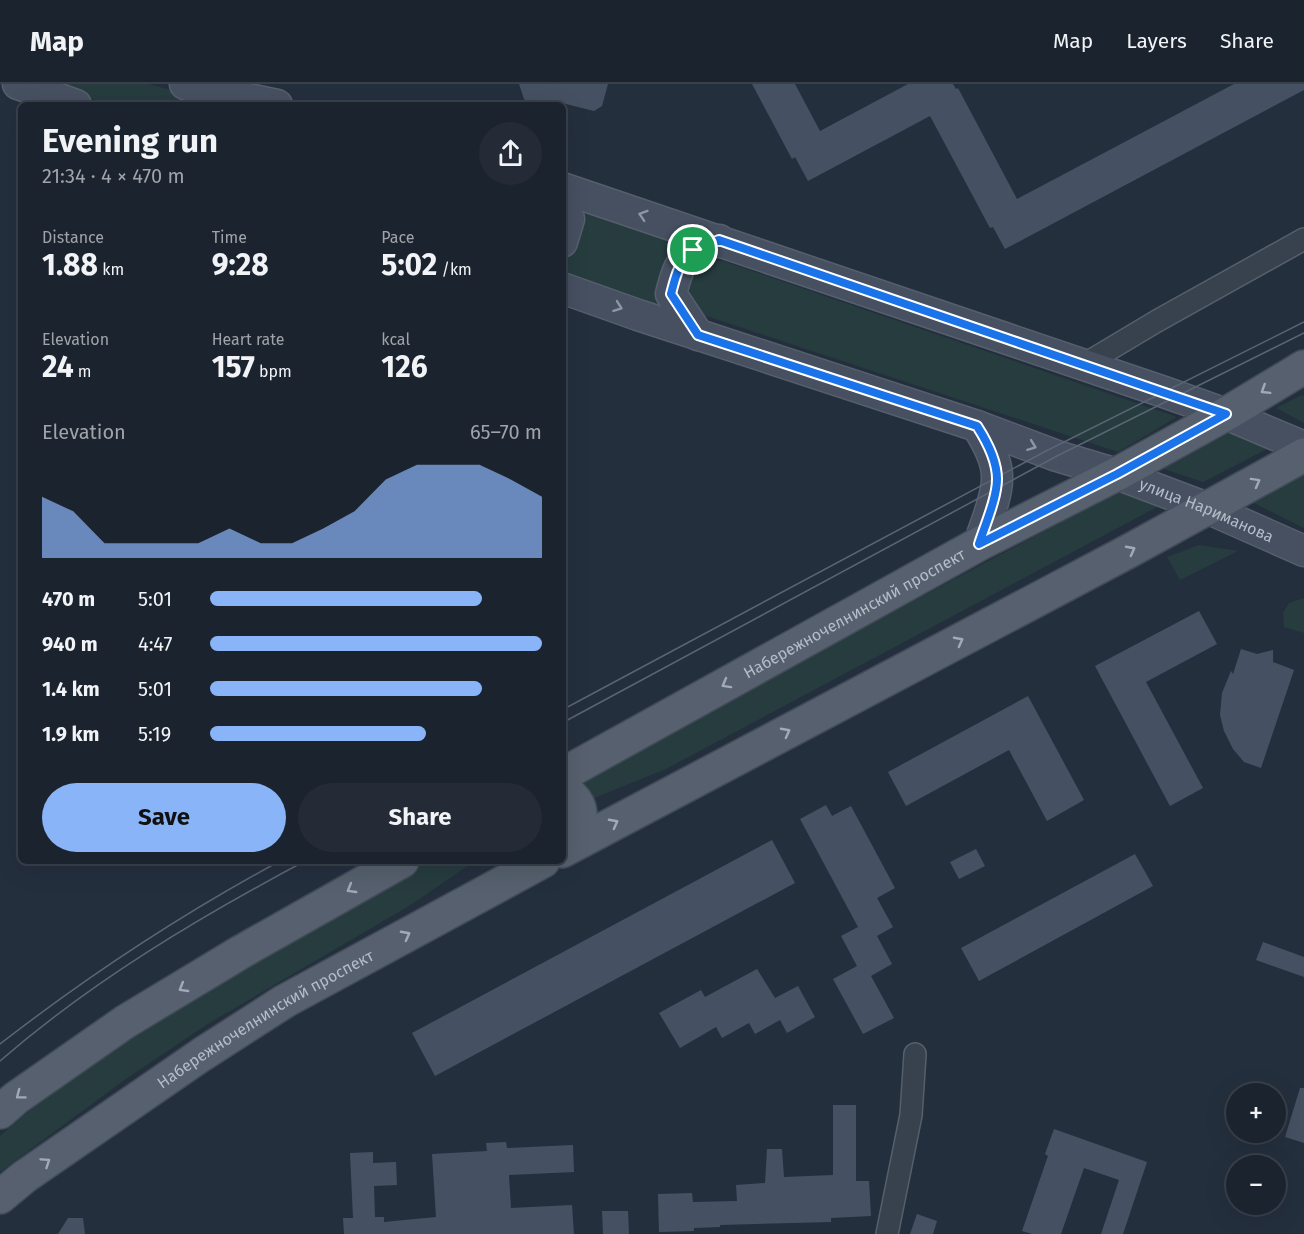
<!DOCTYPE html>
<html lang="en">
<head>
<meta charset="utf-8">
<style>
  :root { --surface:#1b232e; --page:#242b36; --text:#f1f3f6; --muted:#a0a4aa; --line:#39404a; --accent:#8ab4f8 }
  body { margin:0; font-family:"Fira Sans",sans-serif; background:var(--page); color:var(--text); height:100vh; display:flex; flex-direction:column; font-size:22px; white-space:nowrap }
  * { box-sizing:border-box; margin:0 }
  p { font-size:20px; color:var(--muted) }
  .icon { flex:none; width:33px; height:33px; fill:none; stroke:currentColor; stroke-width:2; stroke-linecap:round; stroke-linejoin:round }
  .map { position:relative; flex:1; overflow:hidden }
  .details { position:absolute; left:18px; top:18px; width:548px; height:762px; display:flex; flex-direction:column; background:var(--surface); border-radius:9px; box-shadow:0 6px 24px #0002,0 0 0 2px var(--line) }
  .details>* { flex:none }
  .fabs { position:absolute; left:1226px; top:999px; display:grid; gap:12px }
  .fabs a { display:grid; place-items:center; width:60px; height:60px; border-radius:50%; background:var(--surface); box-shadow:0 6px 24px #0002,0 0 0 2px var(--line); font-size:30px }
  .pin { position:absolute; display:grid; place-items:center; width:51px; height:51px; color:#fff; margin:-26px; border:3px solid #fff; border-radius:50%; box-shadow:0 2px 6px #0007 }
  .round { display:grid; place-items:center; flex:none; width:63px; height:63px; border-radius:32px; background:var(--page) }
  .headline { display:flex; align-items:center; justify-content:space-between; height:102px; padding:0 24px }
  h1 { font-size:33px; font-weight:700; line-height:45px }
  .stats { display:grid; grid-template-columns:repeat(3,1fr); gap:9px; height:102px; padding:6px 24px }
  .stats div { display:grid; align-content:center }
  .stats b { font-size:30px; font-weight:700 }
  .stats small { font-size:16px; font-weight:400 }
  .stats p { font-size:16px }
  .chart { height:168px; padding:12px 24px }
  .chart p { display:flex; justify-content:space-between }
  .chart svg { width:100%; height:108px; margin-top:6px; fill:var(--accent); opacity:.7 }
  .primary-button { display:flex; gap:12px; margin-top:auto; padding:12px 24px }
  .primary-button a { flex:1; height:69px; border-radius:36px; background:var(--accent); color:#111; font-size:24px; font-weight:700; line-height:69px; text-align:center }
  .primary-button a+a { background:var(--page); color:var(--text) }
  ul { padding:0 24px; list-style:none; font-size:20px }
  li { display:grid; grid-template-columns:96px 72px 1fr; align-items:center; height:45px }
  li i { height:15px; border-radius:8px; background:var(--accent) }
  header { display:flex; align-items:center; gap:36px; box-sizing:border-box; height:84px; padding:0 30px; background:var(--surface); border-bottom:2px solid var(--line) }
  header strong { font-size:28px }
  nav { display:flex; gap:33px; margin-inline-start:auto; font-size:21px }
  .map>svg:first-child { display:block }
</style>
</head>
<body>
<header>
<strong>Map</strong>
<nav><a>Map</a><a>Layers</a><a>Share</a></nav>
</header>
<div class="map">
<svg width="1304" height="1150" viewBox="0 0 1304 1150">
  <rect width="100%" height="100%" fill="#242f3e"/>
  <path fill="#263c3f" d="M 52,0 L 149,0 L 228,21 L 109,21 Z
    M 578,122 L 686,154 L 662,183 L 658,212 L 669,227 L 563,188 L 562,179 C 581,163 580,145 578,122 Z
    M 706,177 L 723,177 L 1177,333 L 1118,368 L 694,228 C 684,205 681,189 706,177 Z
    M 1304,311 L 1304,339 L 1276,324 L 1300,312 Z
    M 1231,348 L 1271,363 L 1203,398 L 1161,384 Z
    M 1304,387 L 1304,444 L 1250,417 Z
    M 1118,408 L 1159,422 L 666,685 L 584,718 L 574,698 Z
    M 1199,461 L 1238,467 L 1180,496 L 1167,473 Z
    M 1304,514 L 1304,549 L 1284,543 L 1283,529 L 1289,519 Z
    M 427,777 L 475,777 L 409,822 L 206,941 L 123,997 L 0,1088 L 0,1052 C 127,939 279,858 427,777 Z"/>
  <path fill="#455162" d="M 519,0 L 608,0 L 602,22 L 594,27 L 562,19 L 558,21 L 529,21 L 524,15 Z
    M 752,0 L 795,0 L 820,47 L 908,0 L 953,0 L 956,5 L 958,4 L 1017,115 L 1234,0 L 1304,0 L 1304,6 L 1005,165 L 993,143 L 990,144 L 930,32 L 808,97 L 795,73 L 792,75 Z
    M 1199,527 L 1217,560 L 1146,598 L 1203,704 L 1170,722 L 1095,582 Z
    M 1241,565 L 1257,570 L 1273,566 L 1273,578 L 1294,586 L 1261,684 L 1244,678 L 1233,665 L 1224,647 L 1220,631 L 1222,609 L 1231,587 L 1233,590 Z
    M 1028,612 L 1084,716 L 1047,737 L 1009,666 L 906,722 L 888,688 Z
    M 826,721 L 832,732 L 851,722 L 895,804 L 877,814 L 893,843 L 877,852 L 892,880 L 871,892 L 894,934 L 863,950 L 833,895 L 857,882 L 841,852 L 858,843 L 800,735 Z
    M 772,756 L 795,799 L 435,992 L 412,949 Z
    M 976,765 L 985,782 L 959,795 L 950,778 Z
    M 1135,770 L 1153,802 L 979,897 L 961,864 Z
    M 1263,858 L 1304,873 L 1304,893 L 1256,876 Z
    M 757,885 L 775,914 L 798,902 L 815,933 L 787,949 L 780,936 L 755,950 L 749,939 L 722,954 L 716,943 L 680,964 L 659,929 L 701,906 L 705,913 Z
    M 1300,1004 L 1304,1004 L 1304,1059 L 1285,1053 Z
    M 833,1021 L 856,1021 L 856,1097 L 869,1097 L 871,1132 L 831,1134 L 831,1138 L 720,1141 L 720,1143 L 694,1144 L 694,1147 L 659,1148 L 658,1110 L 692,1109 L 693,1118 L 737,1117 L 736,1101 L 765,1099 L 767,1065 L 782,1065 L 784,1093 L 833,1091 Z
    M 1054,1045 L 1147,1078 L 1123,1150 L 1101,1150 L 1119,1096 L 1084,1084 L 1061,1150 L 1032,1150 L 1022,1147 L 1048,1072 L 1045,1070 Z
    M 506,1058 L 507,1064 L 573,1061 L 574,1088 L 509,1091 L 511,1124 L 572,1121 L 574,1150 L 344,1150 L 343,1134 L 353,1134 L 350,1069 L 373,1068 L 373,1079 L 396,1078 L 397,1101 L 374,1102 L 375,1133 L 384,1133 L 384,1138 L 436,1133 L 432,1070 L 487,1067 L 486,1059 Z
    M 602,1127 L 628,1127 L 629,1150 L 603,1150 Z
    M 917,1130 L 937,1137 L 933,1150 L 910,1150 Z
    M 68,1134 L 83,1134 L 85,1150 L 58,1150 Z"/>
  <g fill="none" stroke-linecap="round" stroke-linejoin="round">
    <defs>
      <path id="minor" d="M 1085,280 L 1157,237 L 1304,155
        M 887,1150 L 911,1031 L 915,970"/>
      <g id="secondary">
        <path d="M 18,0 L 76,21"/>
        <path d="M 185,0 L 197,4 L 277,21"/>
        <path d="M 562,104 L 1164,308 L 1226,330 L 1304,363"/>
        <path d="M 562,114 L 569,135 L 562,158"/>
        <path id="s1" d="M 562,204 L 638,231 L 977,342 L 1057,372 L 1117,390 L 1207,424 L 1304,467"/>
        <path d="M 698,251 L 671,210 C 680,174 684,170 719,156"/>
        <path d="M 977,342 C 986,356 998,377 997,395 C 997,414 985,441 979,460"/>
      </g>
      <g id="primary">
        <path id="s2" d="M 562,691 L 979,460 L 1117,390 L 1226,330 L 1304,283"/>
        <path d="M 562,706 C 576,712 584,726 578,741 C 576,748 567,754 562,760"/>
        <path d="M 562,767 L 1129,467 L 1304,371"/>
        <path d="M 0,1028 L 16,1014 L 125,938 L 241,868 L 402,777"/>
        <path id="s3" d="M 0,1113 L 24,1093 L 201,971 L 285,917 L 543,777"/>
      </g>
    </defs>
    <use href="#minor" stroke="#565f6c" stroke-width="24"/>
    <use href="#secondary" stroke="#565f6c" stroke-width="33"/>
    <use href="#primary" stroke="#414a57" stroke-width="36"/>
    <use href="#minor" stroke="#38414e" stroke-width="21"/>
    <use href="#secondary" stroke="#465061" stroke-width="30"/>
    <use href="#primary" stroke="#56606e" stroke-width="33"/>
    <path stroke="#5a6575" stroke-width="1.5" d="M 562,626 L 1046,367 L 1304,238
      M 562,639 L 1057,372 L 1304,249
      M 0,960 C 89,891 182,830 280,777
      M 0,977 C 92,897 198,834 305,777"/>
  </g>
  <defs><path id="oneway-chevron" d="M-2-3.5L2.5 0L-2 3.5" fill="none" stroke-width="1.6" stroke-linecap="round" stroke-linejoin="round" transform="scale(1.5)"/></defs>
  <g stroke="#8e96a5">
    <use href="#oneway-chevron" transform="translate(643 131) rotate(-162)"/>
    <use href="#oneway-chevron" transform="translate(618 223) rotate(20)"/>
    <use href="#oneway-chevron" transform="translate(1032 362) rotate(21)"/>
  </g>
  <g stroke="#a1aab7">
    <use href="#oneway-chevron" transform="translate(1265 306) rotate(148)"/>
    <use href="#oneway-chevron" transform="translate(1256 398) rotate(-29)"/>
    <use href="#oneway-chevron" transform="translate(1131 466) rotate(-28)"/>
    <use href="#oneway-chevron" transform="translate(959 557) rotate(-28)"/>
    <use href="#oneway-chevron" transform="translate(726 600) rotate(151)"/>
    <use href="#oneway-chevron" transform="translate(786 648) rotate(-28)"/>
    <use href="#oneway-chevron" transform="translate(614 739) rotate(-28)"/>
    <use href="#oneway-chevron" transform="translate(351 805) rotate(150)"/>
    <use href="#oneway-chevron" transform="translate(406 851) rotate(-28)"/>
    <use href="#oneway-chevron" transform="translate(183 904) rotate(149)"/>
    <use href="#oneway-chevron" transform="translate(20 1011) rotate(143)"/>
    <use href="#oneway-chevron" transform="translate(46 1078) rotate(-34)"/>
  </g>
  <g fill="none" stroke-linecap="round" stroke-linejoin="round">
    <defs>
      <path id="route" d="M 719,156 L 1226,330 L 1117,390 L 979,460 C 985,441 997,414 997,395 C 997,377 986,356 977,342 L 698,251 L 671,210 C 680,174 684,170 719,156 Z"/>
    </defs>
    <use href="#route" stroke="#fff" stroke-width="12"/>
    <use href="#route" stroke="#1a73e8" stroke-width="8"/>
  </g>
  <g text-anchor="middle" stroke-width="4.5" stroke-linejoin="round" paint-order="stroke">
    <g font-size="16" fill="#b4bcc9" stroke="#1d2633">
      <text dy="6" stroke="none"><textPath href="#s1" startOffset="682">улица Нариманова</textPath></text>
      <text dy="6" stroke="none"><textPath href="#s2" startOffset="334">Набережночелнинский проспект</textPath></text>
      <text dy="6" stroke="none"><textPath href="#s3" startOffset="320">Набережночелнинский проспект</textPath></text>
    </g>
  </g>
</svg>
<div class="fabs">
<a>+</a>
<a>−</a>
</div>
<div class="pin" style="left:693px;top:166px;background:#1e9e55"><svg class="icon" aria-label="arrive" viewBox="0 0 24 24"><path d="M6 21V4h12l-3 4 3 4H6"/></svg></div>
<section class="details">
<div class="headline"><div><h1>Evening run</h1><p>21:34 · 4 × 470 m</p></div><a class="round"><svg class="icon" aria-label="share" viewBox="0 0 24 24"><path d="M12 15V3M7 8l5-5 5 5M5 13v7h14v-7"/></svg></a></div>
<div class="stats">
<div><p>Distance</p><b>1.88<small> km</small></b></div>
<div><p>Time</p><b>9:28</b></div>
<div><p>Pace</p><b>5:02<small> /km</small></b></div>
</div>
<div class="stats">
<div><p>Elevation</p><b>24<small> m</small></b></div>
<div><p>Heart rate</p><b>157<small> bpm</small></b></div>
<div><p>kcal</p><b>126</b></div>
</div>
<div class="chart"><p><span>Elevation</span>65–70 m</p>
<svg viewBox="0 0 160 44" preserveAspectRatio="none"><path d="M0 44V19L10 25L20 38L30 38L40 38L50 38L60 32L70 38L80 38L90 32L100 25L110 12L120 6L130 6L140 6L150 12L160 19V44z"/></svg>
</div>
<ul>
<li><b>470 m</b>5:01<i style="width:82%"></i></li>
<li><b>940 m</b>4:47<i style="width:100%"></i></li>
<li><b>1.4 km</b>5:01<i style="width:82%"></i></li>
<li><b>1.9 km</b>5:19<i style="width:65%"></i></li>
</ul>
<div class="primary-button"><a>Save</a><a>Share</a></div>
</section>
</div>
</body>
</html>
